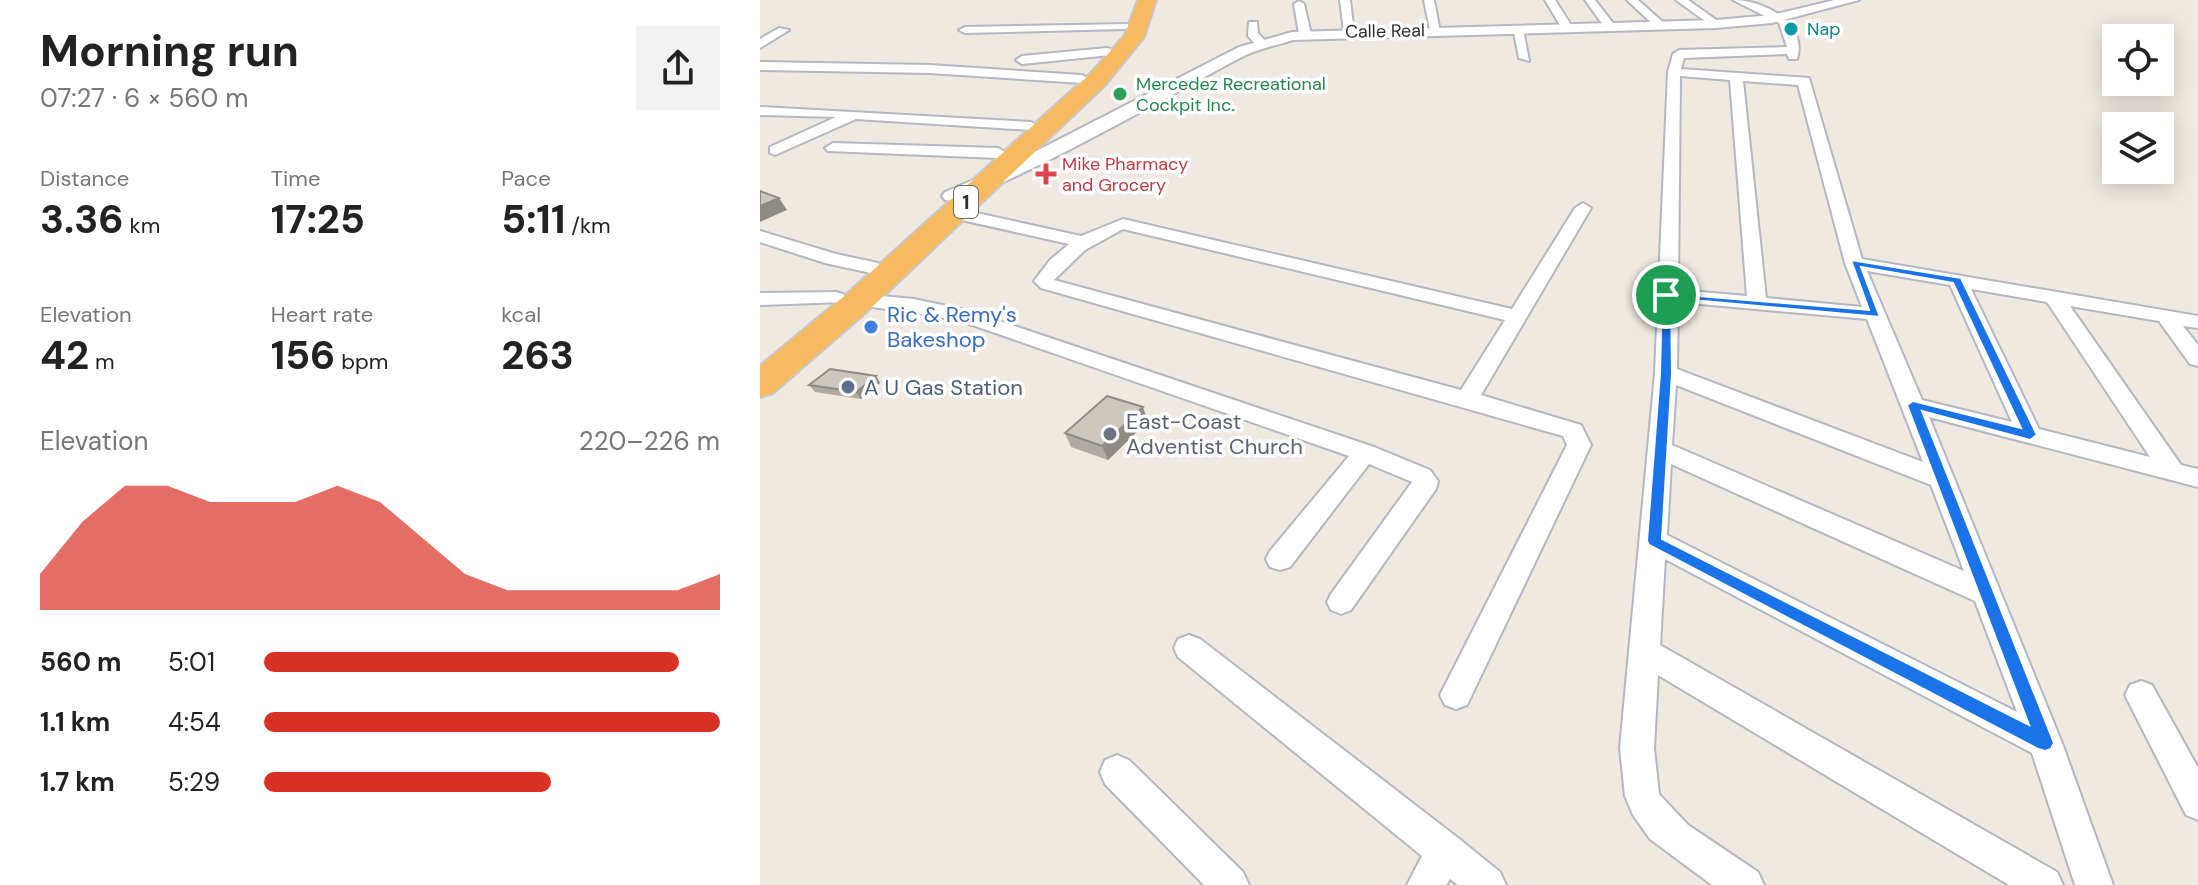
<!DOCTYPE html>
<html lang="en">
<head>
<meta charset="utf-8">
<style>
  :root { --surface:#fff; --page:#f2f2f2; --text:#222; --muted:#767676; --accent:#d93025 }
  body { margin:0; font-family:"DM Sans",sans-serif; background:var(--page); color:var(--text); height:100vh; display:flex; flex-direction:column; font-size:30px; white-space:nowrap }
  * { box-sizing:border-box; margin:0 }
  p { font-size:26px; color:var(--muted) }
  .icon { flex:none; width:44px; height:44px; fill:none; stroke:currentColor; stroke-width:2; stroke-linecap:round; stroke-linejoin:round }
  .map { position:relative; flex:1; overflow:hidden }
  .details { display:flex; flex-direction:column; background:var(--surface); width:760px }
  .details>* { flex:none }
  .buttons { position:absolute; left:1342px; top:24px; display:grid; gap:16px }
  .buttons a { display:grid; place-items:center; width:72px; height:72px; border-radius:0px; background:var(--surface); box-shadow:0 4px 20px #0003; font-size:40px }
  .pin { position:absolute; display:grid; place-items:center; width:68px; height:68px; color:#fff; margin:-34px; border:4px solid #fff; border-radius:50%; box-shadow:0 2px 8px #0007 }
  .round { display:grid; place-items:center; flex:none; width:84px; height:84px; border-radius:0px; background:var(--page) }
  .summary { display:flex; align-items:center; justify-content:space-between; height:136px; padding:0 40px }
  h1 { font-size:44px; font-weight:700; line-height:60px }
  .metrics { display:grid; grid-template-columns:repeat(3,1fr); gap:12px; height:136px; padding:8px 40px }
  .metrics div { display:grid; align-content:center }
  .metrics b { font-size:40px; font-weight:700 }
  .metrics small { font-size:22px; font-weight:400 }
  .metrics p { font-size:22px }
  .chart { height:224px; padding:16px 40px }
  .chart p { display:flex; justify-content:space-between }
  .chart svg { width:100%; height:144px; margin-top:8px; fill:var(--accent); opacity:.7 }
  ul { padding:0 40px; list-style:none; font-size:26px }
  li { display:grid; grid-template-columns:128px 96px 1fr; align-items:center; height:60px }
  li i { height:20px; border-radius:10px; background:var(--accent) }
  main { display:flex; flex:1; min-height:0 }
  .map>svg:first-child { display:block }
</style>
</head>
<body>
<main>
<section class="details">
<div class="summary"><div><h1>Morning run</h1><p>07:27 · 6 × 560 m</p></div><a class="round"><svg class="icon" aria-label="share" viewBox="0 0 24 24"><path d="M12 15V3M7 8l5-5 5 5M5 13v7h14v-7"/></svg></a></div>
<div class="metrics">
<div><p>Distance</p><b>3.36<small> km</small></b></div>
<div><p>Time</p><b>17:25</b></div>
<div><p>Pace</p><b>5:11<small> /km</small></b></div>
</div>
<div class="metrics">
<div><p>Elevation</p><b>42<small> m</small></b></div>
<div><p>Heart rate</p><b>156<small> bpm</small></b></div>
<div><p>kcal</p><b>263</b></div>
</div>
<div class="chart"><p><span>Elevation</span>220–226 m</p>
<svg viewBox="0 0 160 44" preserveAspectRatio="none"><path d="M0 44V33L10 17L20 6L30 6L40 11L50 11L60 11L70 6L80 11L90 22L100 33L110 38L120 38L130 38L140 38L150 38L160 33V44z"/></svg>
</div>
<ul>
<li><b>560 m</b>5:01<i style="width:91%"></i></li>
<li><b>1.1 km</b>4:54<i style="width:100%"></i></li>
<li><b>1.7 km</b>5:29<i style="width:63%"></i></li>
</ul>
</section>
<div class="map">
<svg width="1438" height="885" viewBox="0 0 1438 885">
  <rect width="100%" height="100%" fill="#efe9e1"/>
  <g fill="none" stroke-linecap="round" stroke-linejoin="round">
    <defs>
      <path id="minor" d="M 580,0 L 590,0 L 594,34 L 584,32 Z
        M 664,0 L 674,0 L 680,32 L 670,30 Z
        M 785,0 L 795,0 L 813,28 L 811,30 L 803,30 Z
        M 825,0 L 835,0 L 856,27 L 854,29 L 846,29 Z
        M 867,0 L 878,0 L 906,25 L 906,29 L 898,29 Z
        M 916,0 L 928,0 L 962,24 L 952,26 Z
        M 973,0 C 1004,0 1048,23 1037,59 L 1029,59 L 1027,54 L 924,58 L 921,69 L 1049,78 L 1102,259 L 1438,316 L 1438,328 L 1423,326 L 1438,345 L 1438,366 L 1430,364 L 1399,321 L 1310,306 L 1421,465 L 1438,469 L 1438,487 L 1169,417 L 1302,743 L 1353,885 L 1315,885 L 1272,753 L 905,559 L 900,645 L 1297,872 L 1303,885 L 1249,885 L 898,675 L 894,748 L 899,794 L 928,825 L 998,872 L 1004,885 L 952,885 L 890,839 L 873,815 L 865,796 L 860,748 L 895,373 L 908,72 L 913,54 L 919,50 L 1027,47 L 1019,23 ZM 920,76 L 970,80 L 987,296 L 918,290 ZM 983,81 L 1038,85 L 1085,263 L 1102,307 L 1006,298 ZM 1107,271 L 1190,285 L 1252,422 L 1162,400 ZM 1211,289 L 1287,302 L 1390,457 L 1279,429 ZM 918,302 L 1107,319 L 1163,462 L 917,369 ZM 916,385 L 1171,485 L 1204,571 L 912,445 ZM 911,464 L 1215,601 L 1257,712 L 907,535 Z
        M 539,1 L 544,4 L 551,34 L 545,38 L 539,34 L 534,4 Z
        M 489,22 L 497,22 L 498,33 L 508,44 L 506,47 L 498,47 L 488,36 Z
        M 368,24 L 368,28 L 364,29 L 205,33 L 199,30 L 205,27 Z
        M 753,27 L 763,29 L 769,61 L 759,58 Z
        M 19,28 L 29,30 L 0,48 L 0,39 Z
        M 347,48 L 351,49 L 351,55 L 262,64 L 256,60 L 262,56 Z
        M 0,62 L 169,65 L 322,75 L 329,79 L 322,83 L 169,73 L 0,70 Z
        M 0,107 L 271,122 L 278,126 L 271,130 L 96,119 L 15,155 L 10,153 L 10,147 L 76,117 L 0,115 Z
        M 73,143 L 238,148 L 246,153 L 238,158 L 68,151 L 65,148 Z
        M 823,203 L 831,208 L 721,395 L 821,425 L 831,445 L 707,705 L 696,709 L 685,705 L 680,695 L 807,445 L 803,436 L 281,288 L 274,281 L 290,260 L 309,244 L 188,217 L 185,213 L 194,208 L 321,236 L 363,219 L 752,309 L 815,208 ZM 363,229 L 745,320 L 701,390 L 294,280 L 325,250 Z
        M 0,231 L 76,254 L 118,263 L 120,267 L 111,273 L 65,263 L 0,242 Z
        M 76,292 L 83,294 L 86,298 L 83,302 L 0,305 L 0,293 Z
        M 100,294 L 154,299 L 210,311 L 614,447 L 670,470 L 678,481 L 676,489 L 591,610 L 581,614 L 571,610 L 567,602 L 571,594 L 652,482 L 609,464 L 530,567 L 520,570 L 510,567 L 506,559 L 510,551 L 589,456 L 198,320 L 93,304 L 90,300 Z
        M 429,635 L 440,639 L 698,838 L 740,872 L 746,885 L 698,885 L 690,879 L 686,885 L 647,885 L 662,856 L 418,657 L 414,648 L 418,639 Z
        M 1381,681 L 1392,685 L 1438,768 L 1438,820 L 1426,815 L 1365,695 L 1370,685 Z
        M 357,755 L 369,760 L 483,872 L 489,885 L 444,885 L 345,784 L 340,772 L 345,760 Z"/>
      <path id="tertiary" d="M 1075,0 L 1099,0 L 1012,23 L 956,28 L 533,40 C 518,45 501,48 486,55 C 441,77 217,208 185,200 L 182,196 L 185,192 L 253,163 L 479,47 L 532,32 L 956,20 L 1012,15 Z"/>
      <path id="trunk" d="M 378,0 L 396,0 L 384,37 L 346,84 L 112,307 L 13,393 L 0,397 L 0,366 L 88,293 L 330,74 L 365,35 Z"/>
    </defs>
    <use href="#minor" stroke="#b4b7c1" stroke-width="4"/>
    <use href="#tertiary" stroke="#b4b7c1" stroke-width="4"/>
    <use href="#trunk" stroke="#c9c9c9" stroke-width="4"/>
    <use href="#minor" fill="#fff" fill-rule="evenodd"/>
    <use href="#tertiary" fill="#fff" fill-rule="evenodd"/>
    <use href="#trunk" fill="#f8ba60" fill-rule="evenodd"/>
  </g>
  <path fill="#afaba4" d="M 116,376 L 120,383 L 101,399 L 55,392 L 49,385 Z
    M 388,421 L 348,460 L 311,447 L 305,433 Z"/>
  <path fill="#8e8b86" d="M 19,198 L 27,210 L 0,222 L 0,206 Z
    M 116,376 L 120,383 L 101,399 L 96,392 Z
    M 383,407 L 388,421 L 348,460 L 342,446 Z"/>
  <path fill="#cbc7bf" stroke="#8e8b86" stroke-width="2" d="M 0,191 L 19,198 L 0,206 Z
    M 70,369 L 116,376 L 96,392 L 49,385 Z
    M 347,396 L 383,407 L 342,446 L 305,433 Z"/>
  <path fill="#1a73e8" stroke="#fff" stroke-width="2" fill-rule="evenodd" d="M 1091,260 L 1201,278 L 1277,435 L 1270,440 L 1162,411 L 1294,743 L 1291,749 L 1285,751 L 1278,749 L 889,545 L 887,541 L 900,373 L 902,293 L 1109,310 ZM 1101,267 L 1193,283 L 1261,428 L 1153,401 L 1147,405 L 1269,725 L 902,539 L 912,373 L 911,298 L 1120,317 Z"/>
  <circle fill="#0f9aa8" stroke="#fff" stroke-width="3" cx="1031" cy="29" r="8"/>
  <circle fill="#2e9e5b" stroke="#fff" stroke-width="3" cx="360" cy="94" r="8"/>
  <path fill="#e0444e" stroke="#fff" stroke-width="3" d="M282 162h8v8h8v8h-8v8h-8v-8h-8v-8h8z"/>
  <circle fill="#3f7fe0" stroke="#fff" stroke-width="3" cx="111" cy="327" r="8"/>
  <circle fill="#5c6f8a" stroke="#fff" stroke-width="3" cx="88" cy="387" r="8"/>
  <circle fill="#6b7280" stroke="#fff" stroke-width="3" cx="350" cy="434" r="8"/>
  <g text-anchor="middle" stroke-width="7" stroke-linejoin="round" paint-order="stroke">
    <g font-size="18" fill="#0d838f" stroke="#fff" text-anchor="start">
      <text x="1047" y="35">Nap</text>
    </g>
    <g font-size="18" fill="#2e2e2e" stroke="#fff">
      <text transform="translate(625 31) rotate(-1)" y="6">Calle Real</text>
    </g>
    <g font-size="18" fill="#27864d" stroke="#fff" text-anchor="start">
      <text x="376" y="90">Mercedez Recreational<tspan x="376" dy="21">Cockpit Inc.</tspan></text>
    </g>
    <g font-size="18" fill="#be3a42" stroke="#fff" text-anchor="start">
      <text x="302" y="170">Mike Pharmacy<tspan x="302" dy="21">and Grocery</tspan></text>
    </g>
    <rect fill="#fff" stroke="#6d6d6d" stroke-width="2" x="194" y="186" width="24" height="32" rx="6"/>
    <g font-size="20" font-weight="bold" fill="#2e2e2e">
      <text x="206" y="209">1</text>
    </g>
    <g font-size="22" fill="#366cbe" stroke="#fff" text-anchor="start">
      <text x="127" y="322">Ric &amp; Remy's<tspan x="127" dy="25">Bakeshop</tspan></text>
    </g>
    <g font-size="22" fill="#4e5e75" stroke="#fff" text-anchor="start">
      <text x="104" y="395">A U Gas Station</text>
    </g>
    <g font-size="22" fill="#5b616d" stroke="#fff" text-anchor="start">
      <text x="366" y="429">East-Coast<tspan x="366" dy="25">Adventist Church</tspan></text>
    </g>
  </g>
</svg>
<div class="buttons">
<a><svg class="icon" aria-label="locate" viewBox="0 0 24 24"><circle cx="12" cy="12" r="6"/><path d="M12 2v4M12 18v4M2 12h4M18 12h4"/></svg></a>
<a><svg class="icon" aria-label="layers" viewBox="0 0 24 24"><path d="M12 4l9 5-9 5-9-5zM3 14l9 5 9-5"/></svg></a>
</div>
<div class="pin" style="left:906px;top:295px;background:#1e9e55"><svg class="icon" aria-label="arrive" viewBox="0 0 24 24"><path d="M6 21V4h12l-3 4 3 4H6"/></svg></div>
</div>
</main>
</body>
</html>
